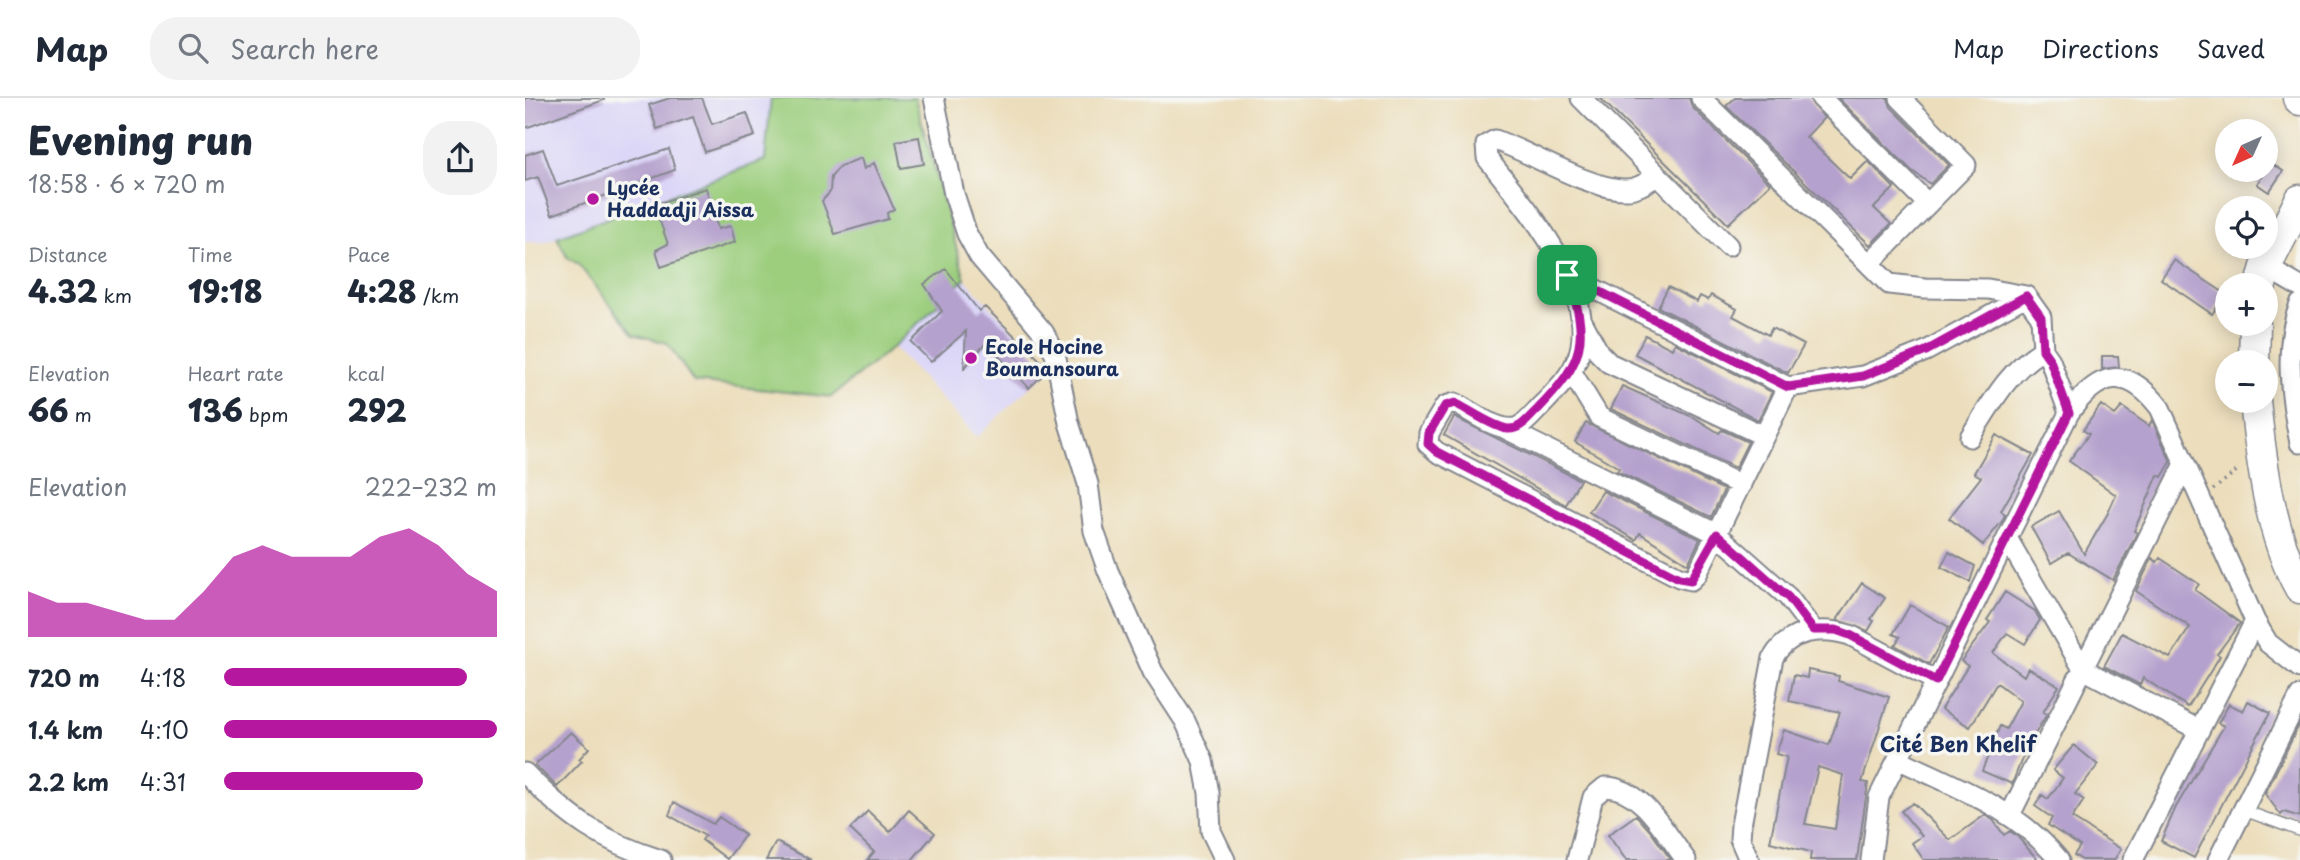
<!DOCTYPE html>
<html lang="en">
<head>
<meta charset="utf-8">
<style>
  :root { --surface:#fff; --page:#f2f2f3; --text:#1f2937; --muted:#747a83; --line:#e0e1e3; --accent:#b5179e }
  body { margin:0; font-family:"Playpen Sans",sans-serif; background:var(--page); color:var(--text); height:100vh; display:flex; flex-direction:column; font-size:26px; white-space:nowrap }
  * { box-sizing:border-box; margin:0 }
  p { font-size:23px; color:var(--muted) }
  .icon { flex:none; width:38px; height:38px; fill:none; stroke:currentColor; stroke-width:2; stroke-linecap:round; stroke-linejoin:round }
  .map { position:relative; flex:1; overflow:hidden }
  .drawer { display:flex; flex-direction:column; background:var(--surface); width:525px }
  .drawer>* { flex:none }
  .needle { width:46px; rotate:225deg }
  .controls { position:absolute; left:1690px; top:21px; display:grid; gap:14px }
  .controls a { display:grid; place-items:center; width:63px; height:63px; border-radius:50%; background:var(--surface); box-shadow:0 4px 18px #0003; font-size:35px }
  .pin { position:absolute; display:grid; place-items:center; width:60px; height:60px; color:#fff; margin:-30px; border-radius:14px; box-shadow:0 4px 10px #0006 }
  .round { display:grid; place-items:center; flex:none; width:74px; height:74px; border-radius:28px; background:var(--page) }
  .overview { display:flex; align-items:center; justify-content:space-between; height:119px; padding:0 28px }
  h1 { font-size:38px; font-weight:800; line-height:52px }
  .stats { display:grid; grid-template-columns:repeat(3,1fr); gap:10px; height:119px; padding:7px 28px }
  .stats div { display:grid; align-content:center }
  .stats b { font-size:30px; font-weight:800 }
  .stats small { font-size:19px; font-weight:400 }
  .stats p { font-size:19px }
  .chart { height:196px; padding:14px 28px }
  .chart p { display:flex; justify-content:space-between }
  .chart svg { width:100%; height:126px; margin-top:7px; fill:var(--accent); opacity:.7 }
  ul { padding:0 28px; list-style:none; font-size:23px }
  li { display:grid; grid-template-columns:112px 84px 1fr; align-items:center; height:52px }
  li i { height:18px; border-radius:9px; background:var(--accent) }
  header { display:flex; align-items:center; gap:42px; box-sizing:border-box; height:98px; padding:0 35px; background:var(--surface); border-bottom:2px solid var(--line) }
  header strong { font-size:33px }
  nav { display:flex; gap:38px; margin-inline-start:auto; font-size:24px }
  .search { width:490px; height:63px; background:var(--page); display:flex; align-items:center; gap:18px; box-sizing:border-box; padding:0 24px; border-radius:28px; color:var(--muted); font-size:26px }
  main { display:flex; flex:1; min-height:0 }
  .map>svg:first-child { display:block }
</style>
</head>
<body>
<header>
<strong>Map</strong>
<div class="search"><svg class="icon" aria-label="search" viewBox="0 0 24 24"><circle cx="10" cy="10" r="6"/><path d="M15 15l6 6"/></svg>Search here</div>
<nav><a>Map</a><a>Directions</a><a>Saved</a></nav>
</header>
<main>
<section class="drawer">
<div class="overview"><div><h1>Evening run</h1><p>18:58 · 6 × 720 m</p></div><a class="round"><svg class="icon" aria-label="share" viewBox="0 0 24 24"><path d="M12 15V3M7 8l5-5 5 5M5 13v7h14v-7"/></svg></a></div>
<div class="stats">
<div><p>Distance</p><b>4.32<small> km</small></b></div>
<div><p>Time</p><b>19:18</b></div>
<div><p>Pace</p><b>4:28<small> /km</small></b></div>
</div>
<div class="stats">
<div><p>Elevation</p><b>66<small> m</small></b></div>
<div><p>Heart rate</p><b>136<small> bpm</small></b></div>
<div><p>kcal</p><b>292</b></div>
</div>
<div class="chart"><p><span>Elevation</span>222–232 m</p>
<svg viewBox="0 0 160 44" preserveAspectRatio="none"><path d="M0 44V28L10 32L20 32L30 35L40 38L50 38L60 28L70 16L80 12L90 16L100 16L110 16L120 9L130 6L140 12L150 22L160 28V44z"/></svg>
</div>
<ul>
<li><b>720 m</b>4:18<i style="width:89%"></i></li>
<li><b>1.4 km</b>4:10<i style="width:100%"></i></li>
<li><b>2.2 km</b>4:31<i style="width:73%"></i></li>
</ul>
</section>
<div class="map">
<svg width="1775" height="762" viewBox="0 0 1775 762">
  <rect width="100%" height="100%" fill="#f6f6f2"/>
  <filter id="ink" filterUnits="userSpaceOnUse"><feTurbulence type="fractalNoise" baseFrequency=".0143" numOctaves="2"/><feDisplacementMap in="SourceGraphic" scale="14" xChannelSelector="R" yChannelSelector="G"/><feConvolveMatrix kernelMatrix="1 2 1 2 8 2 1 2 1" color-interpolation-filters="sRGB"/></filter>
  <filter id="wash" filterUnits="userSpaceOnUse"><feTurbulence type="fractalNoise" baseFrequency=".00686" numOctaves="4" result="noise"/><feDisplacementMap in="SourceGraphic" scale="28" xChannelSelector="R" yChannelSelector="G"/><feGaussianBlur stdDeviation="1.57" result="paint"/><feColorMatrix in="noise" values="0 0 0 0 0 0 0 0 0 0 0 0 0 0 0 0 0 1.4 0 .05"/><feComposite in="paint" operator="in"/></filter>
  <g filter="url(#wash)">
    <rect width="100%" height="100%" fill="#ecdebc"/>
    <path fill="#dbd6f7" d="M 0,0 L 246,0 L 241,62 L 21,144 L 0,144 Z
      M 440,181 L 524,271 L 452,339 L 368,249 Z"/>
    <path fill="#9cce7e" stroke="#5c7e6e" stroke-width="2" d="M 246,0 L 390,0 L 440,181 L 368,249 L 306,299 L 169,284 L 142,245 L 109,236 L 53,166 L 42,159 L 32,139 L 240,62 Z"/>
    <g id="blocks">
      <path fill="#b5a1cd" fill-rule="evenodd" d="M 0,0 L 78,0 L 79,2 L 0,30 Z
        M 145,0 L 177,0 L 187,26 L 222,15 L 230,38 L 180,54 L 168,19 L 132,31 L 124,7 Z
        M 1075,0 L 1164,0 L 1167,9 L 1245,86 L 1203,126 Z
        M 1210,0 L 1284,0 L 1299,20 L 1281,39 L 1325,81 L 1343,63 L 1369,90 L 1349,110 L 1366,126 L 1345,147 L 1201,8 Z
        M 1313,0 L 1363,0 L 1366,9 L 1424,67 L 1405,86 L 1386,72 Z
        M 394,39 L 399,66 L 376,70 L 371,43 Z
        M 18,51 L 32,88 L 144,51 L 150,72 L 27,117 L 13,79 L 0,83 L 0,57 Z
        M 336,60 L 339,71 L 349,65 L 369,111 L 362,115 L 363,121 L 310,136 L 297,103 L 305,94 L 306,79 L 315,68 Z
        M 1745,65 L 1758,73 L 1744,94 L 1732,86 Z
        M 181,90 L 193,131 L 206,128 L 210,144 L 136,169 L 131,152 L 143,146 L 129,107 Z
        M 1649,162 L 1701,196 L 1687,216 L 1636,181 Z
        M 421,171 L 454,213 L 460,209 L 520,267 L 521,274 L 504,290 L 461,245 L 439,270 L 441,233 L 406,264 L 386,244 L 417,213 L 399,186 Z
        M 1143,189 L 1172,204 L 1175,198 L 1183,202 L 1186,197 L 1212,211 L 1208,218 L 1243,237 L 1247,230 L 1279,247 L 1263,275 L 1133,209 Z
        M 1120,237 L 1147,251 L 1150,245 L 1247,294 L 1233,322 L 1110,256 Z
        M 1577,258 L 1593,258 L 1594,269 L 1577,271 Z
        M 1097,288 L 1170,320 L 1194,335 L 1197,332 L 1223,344 L 1210,370 L 1086,311 Z
        M 1576,307 L 1590,317 L 1597,309 L 1624,328 L 1627,322 L 1646,364 L 1637,379 L 1633,377 L 1609,433 L 1612,435 L 1588,482 L 1543,455 L 1526,465 L 1506,429 L 1534,413 L 1559,456 L 1583,415 L 1591,397 L 1544,363 L 1564,336 L 1558,332 Z
        M 929,319 L 1055,382 L 1041,407 L 919,337 Z
        M 1061,325 L 1199,392 L 1186,419 L 1092,373 L 1094,370 L 1050,344 Z
        M 1471,337 L 1508,357 L 1476,413 L 1480,417 L 1477,423 L 1458,447 L 1424,420 L 1456,379 L 1449,375 Z
        M 1078,393 L 1175,441 L 1163,466 L 1115,435 L 1111,442 L 1064,414 Z
        M 1424,454 L 1450,468 L 1445,484 L 1416,469 Z
        M 1627,460 L 1632,464 L 1635,460 L 1674,486 L 1670,492 L 1715,525 L 1692,556 L 1695,558 L 1663,609 L 1618,580 L 1615,587 L 1579,568 L 1597,535 L 1645,560 L 1665,529 L 1611,493 Z
        M 1337,485 L 1360,500 L 1346,521 L 1349,523 L 1343,533 L 1312,522 Z
        M 1480,494 L 1510,513 L 1515,522 L 1500,546 L 1482,535 L 1468,555 L 1499,578 L 1503,570 L 1534,588 L 1518,614 L 1522,616 L 1500,653 L 1487,686 L 1457,673 L 1475,628 L 1481,631 L 1496,603 L 1472,585 L 1445,629 L 1416,611 L 1443,568 L 1436,563 L 1465,524 L 1462,522 Z
        M 1385,507 L 1424,529 L 1404,566 L 1370,547 L 1375,539 L 1368,536 Z
        M 1283,572 L 1314,578 L 1313,583 L 1364,599 L 1337,684 L 1343,685 L 1332,762 L 1285,762 L 1286,754 L 1245,744 L 1262,659 L 1251,656 L 1259,632 L 1304,647 L 1315,614 L 1264,603 L 1269,577 L 1282,580 ZM 1293,669 L 1318,677 L 1310,731 L 1280,726 Z
        M 1723,603 L 1745,615 L 1669,760 L 1636,743 L 1651,709 L 1699,628 L 1693,625 L 1704,606 L 1718,613 Z
        M 1775,625 L 1775,719 L 1759,714 L 1756,717 L 1740,696 Z
        M 46,634 L 64,650 L 54,661 L 57,663 L 32,689 L 10,667 Z
        M 1549,647 L 1573,667 L 1550,696 L 1559,702 L 1547,720 L 1596,751 L 1589,762 L 1557,762 L 1549,757 L 1555,748 L 1523,727 L 1527,720 L 1510,708 L 1517,697 L 1523,701 L 1538,680 L 1528,672 Z
        M 149,704 L 188,726 L 194,719 L 220,737 L 202,761 L 177,742 L 180,738 L 144,717 Z
        M 1388,705 L 1425,742 L 1460,717 L 1468,722 L 1479,737 L 1485,733 L 1492,738 L 1513,762 L 1399,762 L 1387,745 L 1397,738 L 1376,713 Z
        M 384,712 L 410,735 L 387,762 L 342,762 L 349,754 L 325,731 L 343,713 L 365,734 Z
        M 1111,717 L 1126,734 L 1146,762 L 1101,762 L 1083,737 Z
        M 251,744 L 286,762 L 241,762 Z"/>
    </g>
  </g>
  <g filter="url(#ink)">
    <use href="#blocks" fill-opacity="0" stroke="#84868d" stroke-width="2"/>
    <g fill="none" stroke-linecap="round" stroke-linejoin="round">
      <defs>
        <path id="lane" d="M 1718,712 L 1775,733"/>
        <path id="street" d="M 409,0 L 429,96 L 442,136 L 454,158 L 519,235 L 530,255 L 544,325 L 563,386 L 569,433 L 583,473 L 628,574 L 660,623 L 678,663 L 684,695 L 686,733 L 700,762
          M 1056,0 L 1203,148
          M 1176,0 L 1344,166 L 1441,67 L 1375,0
          M 1296,0 L 1403,106
          M 1344,166 L 1364,186 L 1400,190 L 1463,191 L 1501,198 L 1516,219 L 1518,252
          M 1741,169 L 1775,189
          M 1042,177 L 1263,289 L 1172,476 L 1166,482 L 1154,479 L 912,354 L 903,346 L 904,335 L 920,308 L 930,305 C 946,313 975,336 993,329 C 1002,325 1012,311 1020,304 C 1032,291 1045,279 1052,262 C 1078,196 999,107 962,60 L 961,47 L 970,42 C 1007,55 1062,90 1098,91 C 1111,92 1121,85 1132,78
          M 1775,206 C 1758,248 1766,303 1775,345
          M 1058,225 L 1074,255 L 1084,265 L 1239,338
          M 1046,273 L 1074,319 L 1216,387
          M 1263,289 L 1338,278 L 1401,253 L 1501,198
          M 981,331 L 1192,436 L 1263,499 L 1288,532
          M 1445,339 C 1466,306 1484,271 1518,252 L 1525,262 L 1544,315
          M 1482,440 L 1558,571 L 1674,632
          M 1373,661 C 1430,689 1493,711 1534,762
          M 0,675 C 42,719 77,744 136,762
          M 1485,717 L 1660,366
          M 1052,762 L 1068,699 L 1080,689 C 1117,689 1140,735 1161,762
          M 1224,762 L 1215,741 L 1216,727 L 1248,560 C 1264,532 1296,528 1325,537 L 1411,583
          M 1346,762 L 1354,699 L 1544,315 C 1574,273 1602,267 1635,310 L 1730,523 L 1743,545 L 1775,570
          M 1608,762 L 1730,523
          M 1693,762 L 1775,598"/>
        <path id="primary" d="M 1773,0 L 1775,2
          M 1736,187 L 1741,169 L 1775,102
          M 1729,264 L 1730,226
          M 1730,303 C 1736,361 1745,438 1775,490"/>
      </defs>
      <use href="#lane" stroke="#84868d" stroke-width="13"/>
      <use href="#street" stroke="#84868d" stroke-width="23"/>
      <use href="#primary" stroke="#84868d" stroke-width="33"/>
      <path stroke="#84868d" stroke-width="3.5" stroke-dasharray="2 5" stroke-linecap="butt" d="M 1688,392 L 1715,370"/>
      <use href="#lane" stroke="#fff" stroke-width="10"/>
      <use href="#street" stroke="#fff" stroke-width="19"/>
      <use href="#primary" stroke="#fff" stroke-width="30"/>
    </g>
  </g>
  <g fill="none" stroke-linecap="round" stroke-linejoin="round" filter="url(#ink)">
    <defs>
      <path id="route" d="M 1042,177 L 1263,289 L 1338,278 L 1401,253 L 1501,198 L 1516,219 L 1518,252 L 1525,262 L 1544,315 L 1411,583 L 1325,537 L 1311,532 L 1288,532 L 1263,499 L 1192,436 L 1166,482 L 1154,480 L 912,354 L 903,346 L 904,335 L 920,308 L 930,305 C 942,311 970,330 983,331 C 996,332 1004,319 1013,311 C 1060,263 1065,241 1042,177 Z"/>
    </defs>
    <use href="#route" stroke="#fff" stroke-width="14"/>
    <use href="#route" stroke="#b5179e" stroke-width="9"/>
  </g>
  <g fill="#b5179e" stroke="#f6f6f2" stroke-width="2.5">
    <circle cx="68" cy="101" r="7"/>
    <circle cx="446" cy="260" r="7"/>
  </g>
  <g text-anchor="middle" stroke-width="7" stroke-linejoin="round" paint-order="stroke">
    <g font-size="19" font-weight="bold" fill="#1b2f5e" stroke="#f6f6f2" text-anchor="start">
      <text x="82" y="97">Lycée<tspan x="82" dy="22">Haddadji Aissa</tspan></text>
      <text x="460" y="256">Ecole Hocine<tspan x="460" dy="22">Boumansoura</tspan></text>
    </g>
    <g font-size="21" font-weight="bold" fill="#1b2f5e" stroke="#f6f6f2">
      <text x="1433" y="654">Cité Ben Khelif</text>
    </g>
  </g>
</svg>
<div class="controls">
<a><svg class="needle" viewBox="-14 -14 28 28"><path d="M0-13l5 13h-10z" fill="#e53935"/><path d="M0 13l5-13h-10z" fill="#747a83"/></svg></a>
<a><svg class="icon" aria-label="locate" viewBox="0 0 24 24"><circle cx="12" cy="12" r="6"/><path d="M12 2v4M12 18v4M2 12h4M18 12h4"/></svg></a>
<a>+</a>
<a>−</a>
</div>
<div class="pin" style="left:1042px;top:177px;background:#1e9e55"><svg class="icon" aria-label="arrive" viewBox="0 0 24 24"><path d="M6 21V4h12l-3 4 3 4H6"/></svg></div>
</div>
</main>
</body>
</html>
